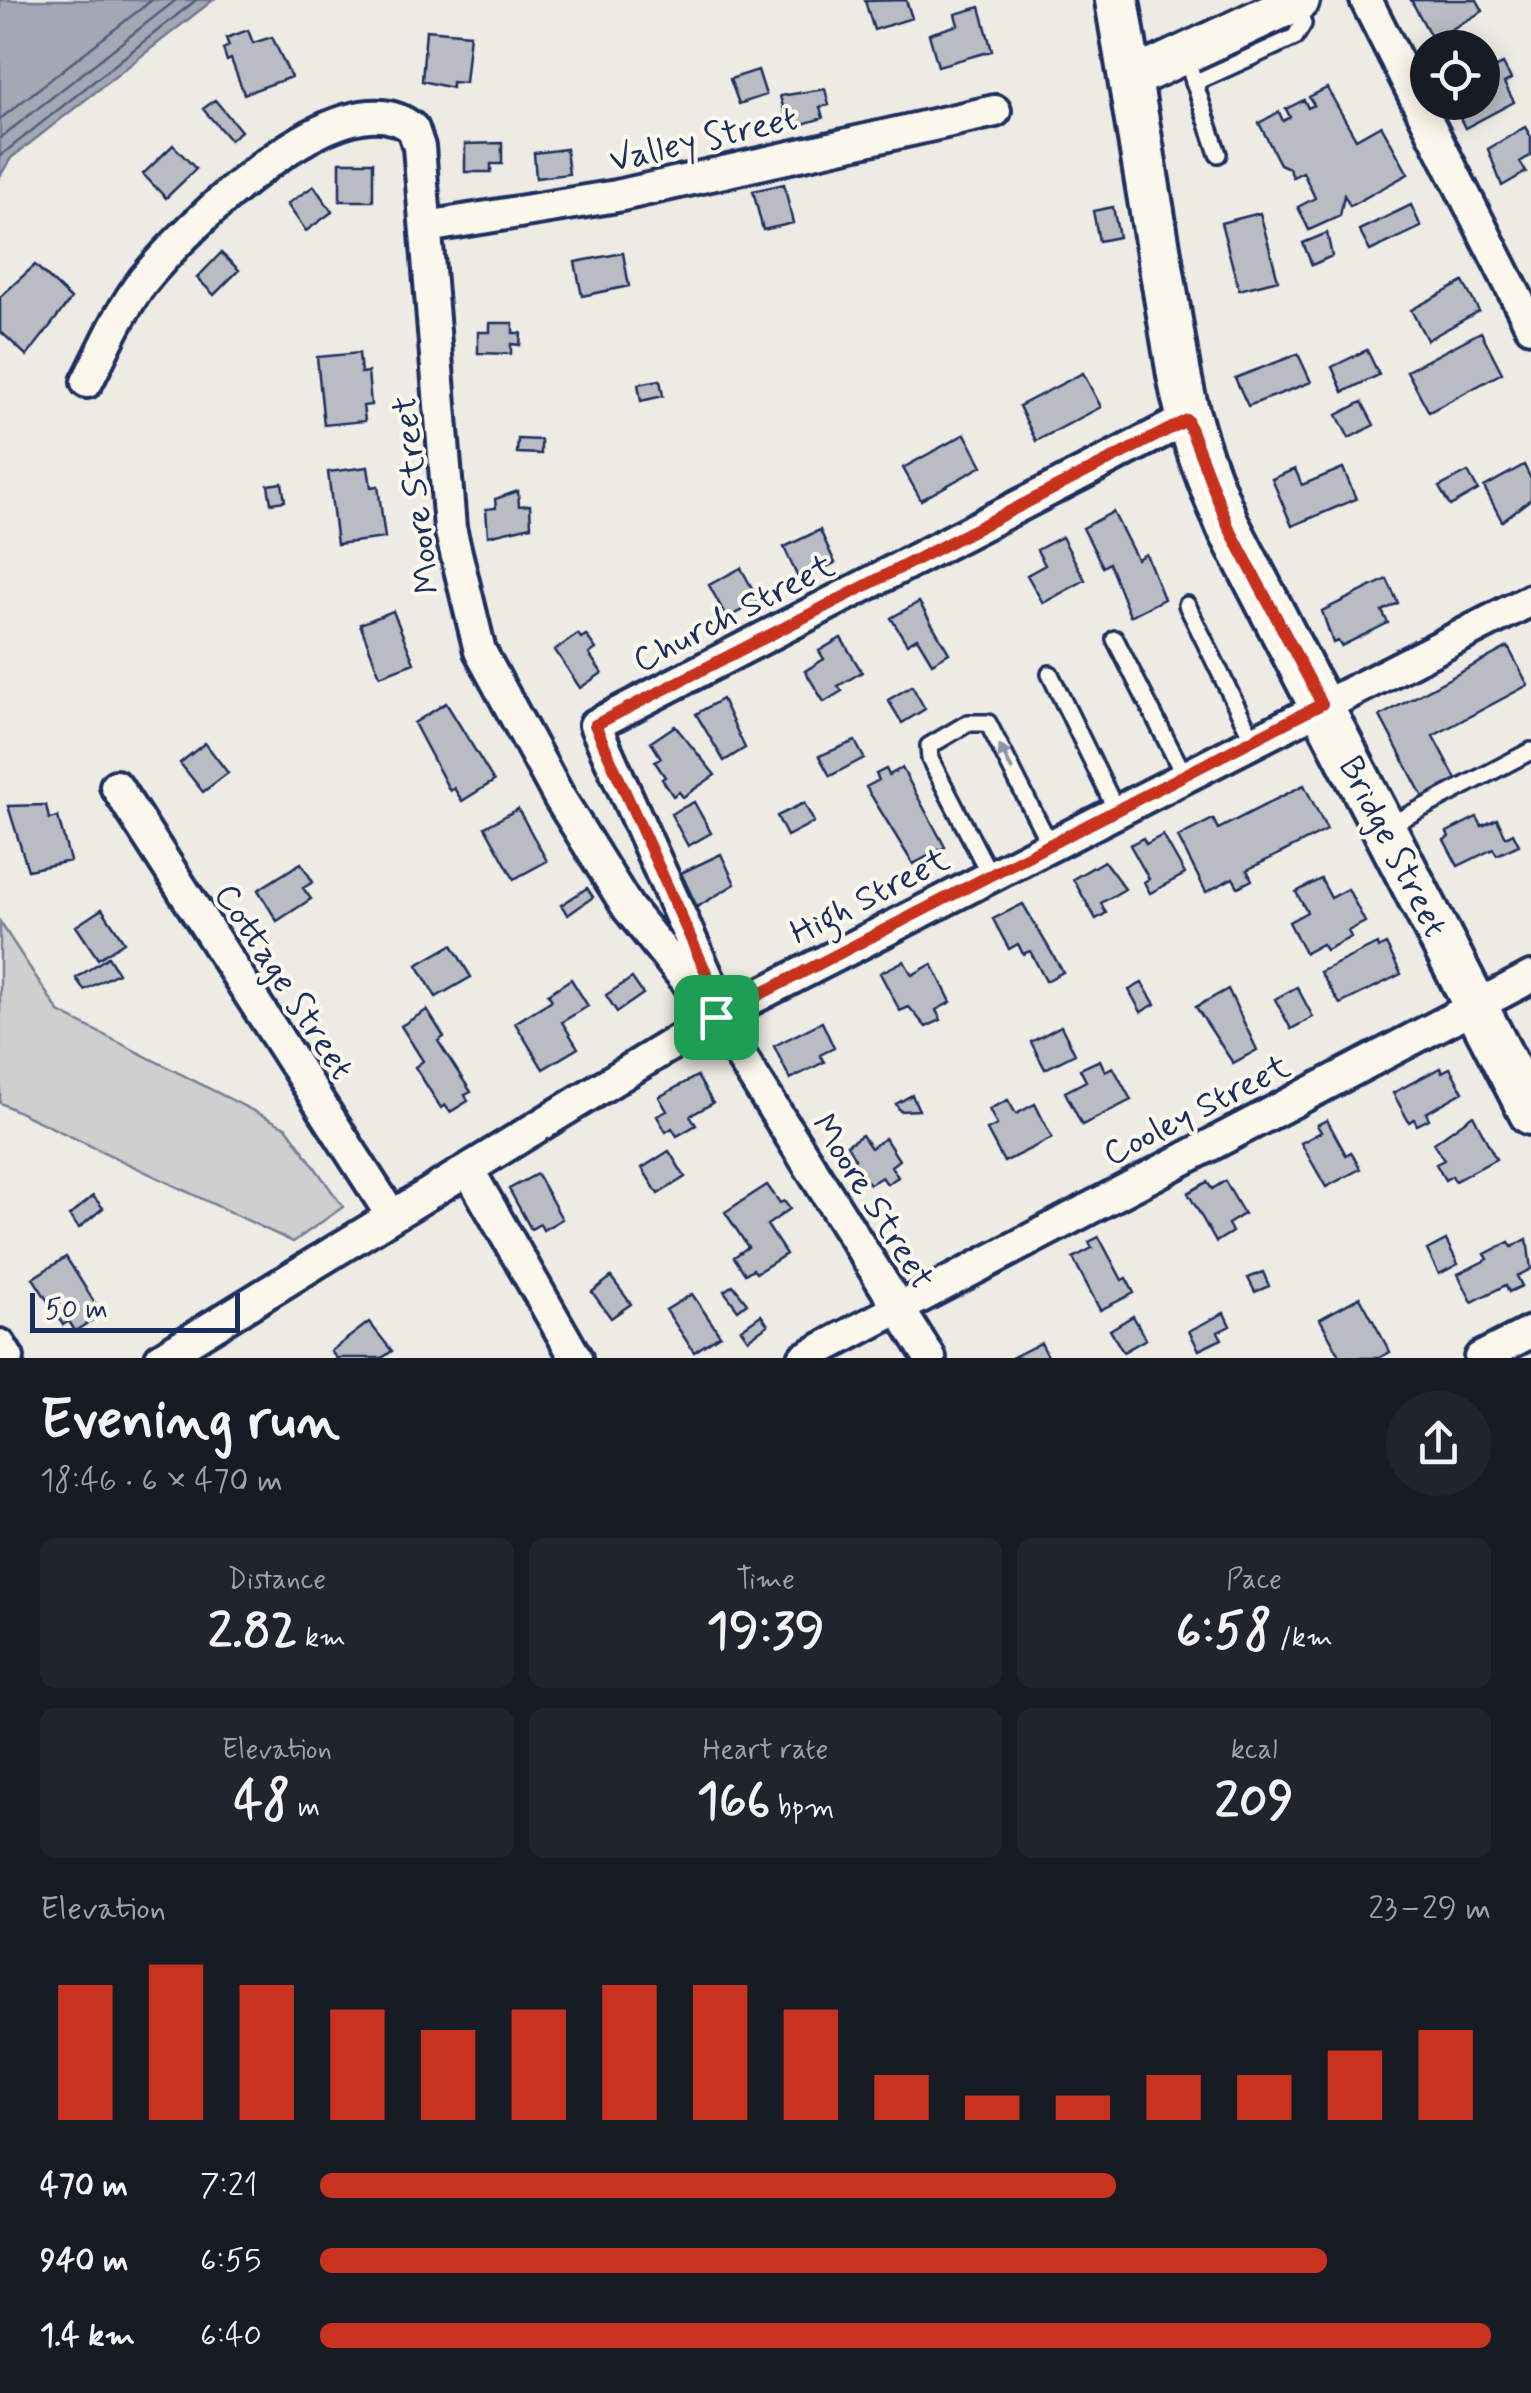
<!DOCTYPE html>
<html lang="en">
<head>
<meta charset="utf-8">
<style>
  :root { --surface:#171b24; --page:#20242c; --text:#f1f3f6; --muted:#9ea1a6; --accent:#c8321e }
  body { margin:0; font-family:Mynerve,sans-serif; background:var(--page); color:var(--text); height:100vh; display:flex; flex-direction:column; font-size:38px; white-space:nowrap }
  * { box-sizing:border-box; margin:0 }
  p { font-size:32px; color:var(--muted) }
  .icon { flex:none; width:55px; height:55px; fill:none; stroke:currentColor; stroke-width:2; stroke-linecap:round; stroke-linejoin:round }
  .map { position:relative; height:1358px; overflow:hidden }
  .side { display:flex; flex-direction:column; background:var(--surface); flex:1 }
  .side>* { flex:none }
  .buttons { position:absolute; left:1410px; top:30px; display:grid; gap:20px }
  .buttons a { display:grid; place-items:center; width:90px; height:90px; border-radius:50%; background:var(--surface); box-shadow:0 5px 25px #0003; font-size:50px }
  .scale { position:absolute; left:30px; bottom:25px; width:210px; box-sizing:border-box; padding-left:10px; border:5px solid #1b2f5e; border-top:0; font-size:28px; line-height:35px; white-space:nowrap; color:#1b2f5e; -webkit-text-stroke:8px #fbf7ec; paint-order:stroke }
  .pin { position:absolute; display:grid; place-items:center; width:85px; height:85px; color:#fff; margin:-42px; border-radius:20px; box-shadow:0 5px 15px #0006 }
  .round { display:grid; place-items:center; flex:none; width:105px; height:105px; border-radius:52px; background:var(--page) }
  .overview { display:flex; align-items:center; justify-content:space-between; height:170px; padding:0 40px }
  h1 { font-size:55px; font-weight:700; line-height:75px }
  .metrics { display:grid; grid-template-columns:repeat(3,1fr); gap:15px; height:170px; padding:10px 40px }
  .metrics div { display:grid; align-content:center; border-radius:15px; background:var(--page); text-align:center }
  .metrics b { font-size:50px; font-weight:700 }
  .metrics small { font-size:28px; font-weight:400 }
  .metrics p { font-size:28px }
  .chart { height:280px; padding:20px 40px }
  .chart p { display:flex; justify-content:space-between }
  .chart svg { width:100%; height:180px; margin-top:10px; stroke:var(--accent); stroke-width:6 }
  ul { padding:0 40px; list-style:none; font-size:32px }
  li { display:grid; grid-template-columns:160px 120px 1fr; align-items:center; height:75px }
  li i { height:25px; border-radius:12px; background:var(--accent) }
  .map>svg:first-child { display:block }
</style>
</head>
<body>
<div class="map">
<svg width="1531" height="1358" viewBox="0 0 1531 1358">
  <rect width="100%" height="100%" fill="#eeebe4"/>
  <filter id="ink" filterUnits="userSpaceOnUse"><feTurbulence type="fractalNoise" baseFrequency=".01" numOctaves="2"/><feDisplacementMap in="SourceGraphic" scale="20" xChannelSelector="R" yChannelSelector="G"/><feConvolveMatrix kernelMatrix="1 2 1 2 8 2 1 2 1" color-interpolation-filters="sRGB"/></filter>
  <g filter="url(#ink)">
    <path fill="#cecfcf" stroke="#747f96" stroke-width="2.5" d="M 0,922 L 59,1012 L 287,1128 L 343,1207 L 293,1242 L 0,1103 Z"/>
    <path fill="#a3a8b4" stroke="#6d7892" stroke-width="2.5" d="M 0,0 L 213,0 L 11,158 L 0,176 Z"/>
    <g fill="none" stroke-linecap="round" stroke-linejoin="round">
      <path stroke="#515f80" stroke-width="2.5" d="M 0,119 L 152,0
        M 0,138 L 176,0
        M 0,156 L 196,0"/>
    </g>
    <path fill="#b9bcc3" stroke="#1b2f5e" stroke-width="2.5" d="M 906,0 L 912,18 L 874,30 L 865,1 Z
      M 1411,0 L 1477,0 L 1483,11 L 1433,40 Z
      M 980,7 L 992,51 L 938,66 L 929,34 L 958,25 L 955,14 Z
      M 248,30 L 253,43 L 272,37 L 291,77 L 244,94 L 231,59 L 227,61 L 223,49 L 229,46 L 226,38 Z
      M 426,30 L 470,34 L 465,83 L 452,82 L 452,88 L 422,81 Z
      M 1503,64 L 1511,79 L 1504,83 L 1514,102 L 1465,128 L 1452,102 L 1482,102 L 1482,74 Z
      M 758,70 L 766,95 L 739,104 L 730,79 Z
      M 1327,88 L 1356,139 L 1381,125 L 1408,174 L 1350,206 L 1344,195 L 1340,216 L 1309,230 L 1298,207 L 1315,198 L 1303,172 L 1293,177 L 1289,168 L 1280,164 L 1259,123 L 1279,112 L 1283,121 L 1290,117 L 1286,109 L 1304,100 L 1308,108 L 1314,105 L 1309,97 Z
      M 825,89 L 829,105 L 820,107 L 823,118 L 789,128 L 780,96 Z
      M 215,100 L 241,131 L 230,140 L 203,109 Z
      M 1525,127 L 1531,137 L 1531,155 L 1520,162 L 1526,172 L 1502,186 L 1488,149 Z
      M 502,143 L 502,164 L 491,164 L 491,172 L 465,172 L 465,144 Z
      M 173,145 L 196,169 L 166,198 L 143,174 Z
      M 566,149 L 569,174 L 536,178 L 534,153 Z
      M 340,162 L 373,162 L 373,201 L 340,201 Z
      M 784,184 L 793,223 L 763,230 L 753,191 Z
      M 314,186 L 332,212 L 306,231 L 287,204 Z
      M 1411,205 L 1421,227 L 1370,251 L 1359,230 Z
      M 1113,207 L 1119,237 L 1099,241 L 1093,211 Z
      M 1260,213 L 1278,280 L 1239,290 L 1221,223 Z
      M 1327,233 L 1332,256 L 1312,265 L 1303,243 Z
      M 221,253 L 239,270 L 214,295 L 197,278 Z
      M 623,253 L 629,286 L 582,296 L 575,262 Z
      M 35,265 L 71,299 L 27,356 L 0,331 L 0,297 Z
      M 1463,282 L 1479,311 L 1427,340 L 1411,310 Z
      M 490,323 L 513,323 L 513,333 L 521,333 L 520,345 L 511,344 L 511,354 L 478,353 L 478,332 L 490,332 Z
      M 1481,332 L 1502,373 L 1429,412 L 1407,371 Z
      M 1367,350 L 1379,375 L 1343,392 L 1332,367 Z
      M 359,353 L 361,373 L 368,372 L 371,405 L 363,406 L 365,421 L 324,425 L 317,357 Z
      M 1298,354 L 1311,382 L 1248,406 L 1235,378 Z
      M 1083,373 L 1101,407 L 1036,441 L 1019,406 Z
      M 660,380 L 663,396 L 641,401 L 638,384 Z
      M 1362,402 L 1374,425 L 1349,438 L 1337,415 Z
      M 965,434 L 982,466 L 921,500 L 903,468 Z
      M 518,439 L 541,440 L 541,454 L 517,453 Z
      M 1524,465 L 1531,479 L 1531,499 L 1502,521 L 1484,487 Z
      M 368,467 L 371,487 L 378,486 L 385,538 L 337,544 L 328,472 Z
      M 1343,468 L 1356,499 L 1292,526 L 1272,479 L 1295,469 L 1302,485 Z
      M 1468,472 L 1478,490 L 1450,506 L 1439,487 Z
      M 282,483 L 285,501 L 271,503 L 268,485 Z
      M 518,491 L 519,506 L 530,505 L 531,526 L 488,536 L 486,509 L 496,508 L 495,499 Z
      M 1113,512 L 1137,559 L 1146,554 L 1164,599 L 1130,616 L 1109,563 L 1103,567 L 1083,528 Z
      M 820,530 L 835,563 L 799,580 L 784,547 Z
      M 1062,537 L 1085,580 L 1043,603 L 1027,575 L 1045,565 L 1037,550 Z
      M 741,568 L 759,601 L 727,618 L 709,585 Z
      M 1387,579 L 1398,603 L 1382,611 L 1388,623 L 1341,646 L 1338,641 L 1333,643 L 1322,611 Z
      M 919,602 L 949,653 L 932,663 L 917,638 L 907,644 L 891,618 Z
      M 393,611 L 414,663 L 380,676 L 360,624 Z
      M 578,634 L 581,638 L 586,635 L 596,649 L 589,654 L 602,673 L 580,688 L 555,650 Z
      M 841,638 L 862,672 L 838,686 L 842,691 L 824,702 L 805,671 L 824,659 L 819,651 Z
      M 1508,647 L 1528,685 L 1433,736 L 1457,781 L 1424,799 L 1380,716 Z
      M 912,686 L 925,709 L 902,723 L 888,700 Z
      M 722,699 L 745,748 L 724,761 L 696,714 Z
      M 446,703 L 494,781 L 462,801 L 454,788 L 450,791 L 414,723 Z
      M 675,726 L 715,775 L 683,797 L 679,792 L 673,796 L 662,779 L 665,777 L 655,762 L 661,758 L 651,742 Z
      M 855,741 L 864,758 L 830,776 L 819,756 Z
      M 205,743 L 228,773 L 203,792 L 180,763 Z
      M 902,768 L 945,847 L 913,864 L 866,787 L 879,780 L 876,774 L 886,769 L 889,775 Z
      M 1304,785 L 1327,830 L 1247,870 L 1252,880 L 1238,887 L 1233,878 L 1206,892 L 1178,837 L 1213,819 L 1218,829 Z
      M 694,802 L 711,833 L 688,846 L 671,814 Z
      M 804,803 L 814,822 L 787,836 L 777,816 Z
      M 46,805 L 49,819 L 58,817 L 70,861 L 28,870 L 8,806 Z
      M 518,809 L 547,861 L 514,879 L 485,827 Z
      M 1477,817 L 1482,826 L 1497,819 L 1506,837 L 1513,833 L 1519,845 L 1497,855 L 1493,849 L 1458,866 L 1444,840 L 1449,837 L 1447,832 Z
      M 1163,835 L 1185,874 L 1150,893 L 1144,882 L 1149,879 L 1130,845 L 1143,838 L 1146,844 Z
      M 721,854 L 735,884 L 697,907 L 681,873 Z
      M 1104,861 L 1125,889 L 1101,903 L 1106,913 L 1096,919 L 1073,879 Z
      M 301,863 L 313,882 L 303,888 L 311,899 L 277,921 L 258,890 Z
      M 1321,879 L 1331,898 L 1348,889 L 1365,922 L 1348,931 L 1351,937 L 1326,950 L 1322,944 L 1305,953 L 1289,922 L 1307,912 L 1296,892 Z
      M 587,888 L 593,897 L 568,915 L 561,905 Z
      M 1023,904 L 1063,972 L 1046,981 L 1030,951 L 1023,954 L 1018,944 L 1009,949 L 993,919 Z
      M 102,909 L 124,942 L 98,959 L 76,926 Z
      M 1377,944 L 1378,948 L 1386,944 L 1401,974 L 1340,1004 L 1320,972 Z
      M 452,945 L 471,977 L 436,997 L 417,965 Z
      M 108,957 L 118,973 L 84,990 L 76,978 Z
      M 904,961 L 912,975 L 932,964 L 951,1002 L 936,1010 L 941,1020 L 926,1027 L 909,1007 L 900,1011 L 880,973 Z
      M 632,978 L 643,994 L 617,1012 L 606,995 Z
      M 571,979 L 588,1006 L 562,1022 L 578,1048 L 543,1069 L 515,1023 L 552,1000 L 548,994 Z
      M 1142,983 L 1155,1004 L 1141,1012 L 1129,990 Z
      M 1297,987 L 1313,1017 L 1291,1029 L 1275,999 Z
      M 1228,989 L 1257,1050 L 1233,1063 L 1196,1007 Z
      M 427,1010 L 444,1037 L 438,1041 L 471,1092 L 465,1095 L 468,1101 L 450,1112 L 445,1105 L 441,1108 L 415,1067 L 423,1061 L 401,1026 Z
      M 822,1022 L 834,1048 L 820,1055 L 824,1062 L 790,1079 L 774,1046 Z
      M 1061,1026 L 1075,1054 L 1045,1069 L 1031,1042 Z
      M 1100,1060 L 1105,1071 L 1113,1067 L 1131,1100 L 1082,1125 L 1065,1092 L 1086,1081 L 1080,1069 Z
      M 1440,1068 L 1442,1072 L 1450,1068 L 1463,1092 L 1426,1113 L 1429,1119 L 1417,1125 L 1414,1119 L 1409,1122 L 1393,1093 Z
      M 697,1076 L 713,1103 L 690,1116 L 696,1125 L 677,1136 L 672,1128 L 666,1132 L 657,1116 L 667,1111 L 659,1097 Z
      M 912,1095 L 919,1110 L 900,1111 L 896,1104 Z
      M 1008,1100 L 1016,1114 L 1035,1104 L 1052,1138 L 1004,1162 L 987,1130 L 997,1125 L 989,1109 Z
      M 1473,1115 L 1496,1159 L 1455,1181 L 1452,1176 L 1445,1180 L 1436,1164 L 1444,1160 L 1434,1143 Z
      M 1327,1120 L 1346,1155 L 1351,1152 L 1360,1169 L 1326,1187 L 1301,1143 L 1321,1132 L 1317,1125 Z
      M 862,1135 L 871,1148 L 885,1138 L 899,1160 L 891,1166 L 898,1177 L 887,1184 L 882,1177 L 870,1184 L 850,1162 L 855,1159 L 847,1145 Z
      M 669,1151 L 685,1177 L 658,1194 L 642,1168 Z
      M 537,1174 L 562,1219 L 543,1230 L 540,1224 L 531,1229 L 509,1189 Z
      M 1225,1181 L 1244,1214 L 1228,1224 L 1232,1232 L 1216,1242 L 1188,1193 L 1207,1182 L 1212,1189 Z
      M 767,1185 L 780,1203 L 784,1201 L 790,1209 L 767,1225 L 786,1254 L 756,1273 L 753,1269 L 745,1274 L 734,1257 L 748,1247 L 725,1212 Z
      M 93,1196 L 103,1208 L 79,1228 L 69,1216 Z
      M 1099,1237 L 1122,1280 L 1126,1278 L 1134,1293 L 1100,1310 L 1073,1258 L 1092,1248 L 1089,1242 Z
      M 1527,1239 L 1531,1269 L 1517,1276 L 1522,1286 L 1509,1292 L 1506,1285 L 1472,1302 L 1458,1274 L 1488,1259 L 1485,1254 L 1509,1242 L 1512,1247 Z
      M 1446,1240 L 1458,1264 L 1439,1274 L 1427,1250 Z
      M 66,1257 L 96,1305 L 88,1311 L 94,1319 L 75,1331 L 69,1321 L 63,1325 L 33,1278 Z
      M 1263,1272 L 1269,1286 L 1255,1292 L 1248,1278 Z
      M 611,1277 L 631,1304 L 611,1318 L 592,1292 Z
      M 733,1285 L 747,1303 L 738,1310 L 724,1291 Z
      M 692,1294 L 720,1335 L 694,1352 L 666,1310 Z
      M 1360,1297 L 1390,1352 L 1379,1358 L 1341,1358 L 1320,1319 Z
      M 1224,1313 L 1230,1326 L 1218,1332 L 1222,1339 L 1199,1350 L 1189,1331 Z
      M 761,1315 L 768,1325 L 748,1339 L 741,1329 Z
      M 1133,1316 L 1146,1339 L 1123,1352 L 1110,1330 Z
      M 369,1322 L 392,1351 L 382,1358 L 336,1358 L 331,1351 Z
      M 1041,1343 L 1049,1358 L 1011,1358 Z"/>
    <g fill="none" stroke-linecap="round" stroke-linejoin="round">
      <defs>
        <path id="service" d="M 1185,54 L 1218,154
          M 1194,83 L 1295,37 L 1303,24 L 1297,2
          M 1187,605 L 1253,740
          M 1115,639 L 1184,775
          M 1050,674 L 1116,810
          M 1388,826 L 1531,751
          M 990,875 L 930,759 L 929,746 L 968,723 L 988,723 L 1050,845"/>
        <path id="minor" d="M 1366,0 L 1531,326
          M 426,227 L 617,196 L 995,111
          M 87,382 C 104,349 120,311 143,281 C 184,230 344,69 413,129 L 419,147 L 450,528 L 480,651 L 559,797 L 628,908 L 716,1017 L 930,1358
          M 116,786 L 392,1216
          M 715,1009 L 713,989 L 595,725 L 1187,419
          M 468,1169 L 576,1358
          M 0,1345 L 8,1358
          M 161,1358 L 716,1017 L 1531,600
          M 804,1358 L 1531,977
          M 1480,1358 L 1531,1332"/>
        <path id="tertiary" d="M 1131,79 L 1300,0"/>
        <path id="secondary" d="M 1117,0 L 1179,375 C 1189,429 1207,476 1228,526 L 1531,1113"/>
      </defs>
      <use href="#service" stroke="#1b2f5e" stroke-width="22"/>
      <use href="#minor" stroke="#1b2f5e" stroke-width="38"/>
      <use href="#tertiary" stroke="#1b2f5e" stroke-width="45"/>
      <use href="#secondary" stroke="#1b2f5e" stroke-width="50"/>
      <use href="#service" stroke="#fbf7ec" stroke-width="15"/>
      <use href="#minor" stroke="#fbf7ec" stroke-width="30"/>
      <use href="#tertiary" stroke="#fbf7ec" stroke-width="38"/>
      <use href="#secondary" stroke="#fbf7ec" stroke-width="42"/>
    </g>
    <defs><path id="oneway-solid" d="M-6-.8H1V-3.2L6.5 0L1 3.2V.8H-6Z" transform="scale(2.5)"/></defs>
    <use fill="#8b93a5" href="#oneway-solid" transform="translate(1006 758) rotate(-117)"/>
  </g>
  <g fill="none" stroke-linecap="round" stroke-linejoin="round" filter="url(#ink)">
    <defs>
      <path id="route" d="M 1187,420 L 1228,526 L 1322,704 L 716,1017 L 713,988 L 595,725 Z"/>
    </defs>
    <use href="#route" stroke="#fff" stroke-width="20"/>
    <use href="#route" stroke="#c8321e" stroke-width="12"/>
  </g>
  <g text-anchor="middle" stroke-width="8" stroke-linejoin="round" paint-order="stroke">
    <g font-size="35" fill="#1b2f5e" stroke="#fbf7ec">
      <text transform="translate(703 138) rotate(-13)" y="12">Valley Street</text>
      <text transform="translate(415 495) rotate(-97)" y="12">Moore Street</text>
      <text transform="translate(733 612) rotate(-27)" y="12">Church Street</text>
      <text transform="translate(1394 846) rotate(63)" y="12">Bridge Street</text>
      <text transform="translate(869 895) rotate(-27)" y="12">High Street</text>
      <text transform="translate(285 981) rotate(57)" y="12">Cottage Street</text>
      <text transform="translate(1196 1109) rotate(-27)" y="12">Cooley Street</text>
      <text transform="translate(874 1201) rotate(58)" y="12">Moore Street</text>
    </g>
  </g>
</svg>
<div class="buttons">
<a><svg class="icon" aria-label="locate" viewBox="0 0 24 24"><circle cx="12" cy="12" r="6"/><path d="M12 2v4M12 18v4M2 12h4M18 12h4"/></svg></a>
</div>
<div class="scale">50 m</div>
<div class="pin" style="left:716px;top:1017px;background:#1e9e55"><svg class="icon" aria-label="arrive" viewBox="0 0 24 24"><path d="M6 21V4h12l-3 4 3 4H6"/></svg></div>
</div>
<section class="side">
<div class="overview"><div><h1>Evening run</h1><p>18:46 · 6 × 470 m</p></div><a class="round"><svg class="icon" aria-label="share" viewBox="0 0 24 24"><path d="M12 15V3M7 8l5-5 5 5M5 13v7h14v-7"/></svg></a></div>
<div class="metrics">
<div><p>Distance</p><b>2.82<small> km</small></b></div>
<div><p>Time</p><b>19:39</b></div>
<div><p>Pace</p><b>6:58<small> /km</small></b></div>
</div>
<div class="metrics">
<div><p>Elevation</p><b>48<small> m</small></b></div>
<div><p>Heart rate</p><b>166<small> bpm</small></b></div>
<div><p>kcal</p><b>209</b></div>
</div>
<div class="chart"><p><span>Elevation</span>23–29 m</p>
<svg viewBox="0 0 160 44" preserveAspectRatio="none"><path d="M5 44V11M15 44V6M25 44V11M35 44V17M45 44V22M55 44V17M65 44V11M75 44V11M85 44V17M95 44V33M105 44V38M115 44V38M125 44V33M135 44V33M145 44V27M155 44V22"/></svg>
</div>
<ul>
<li><b>470 m</b>7:21<i style="width:68%"></i></li>
<li><b>940 m</b>6:55<i style="width:86%"></i></li>
<li><b>1.4 km</b>6:40<i style="width:100%"></i></li>
</ul>
</section>
</body>
</html>
